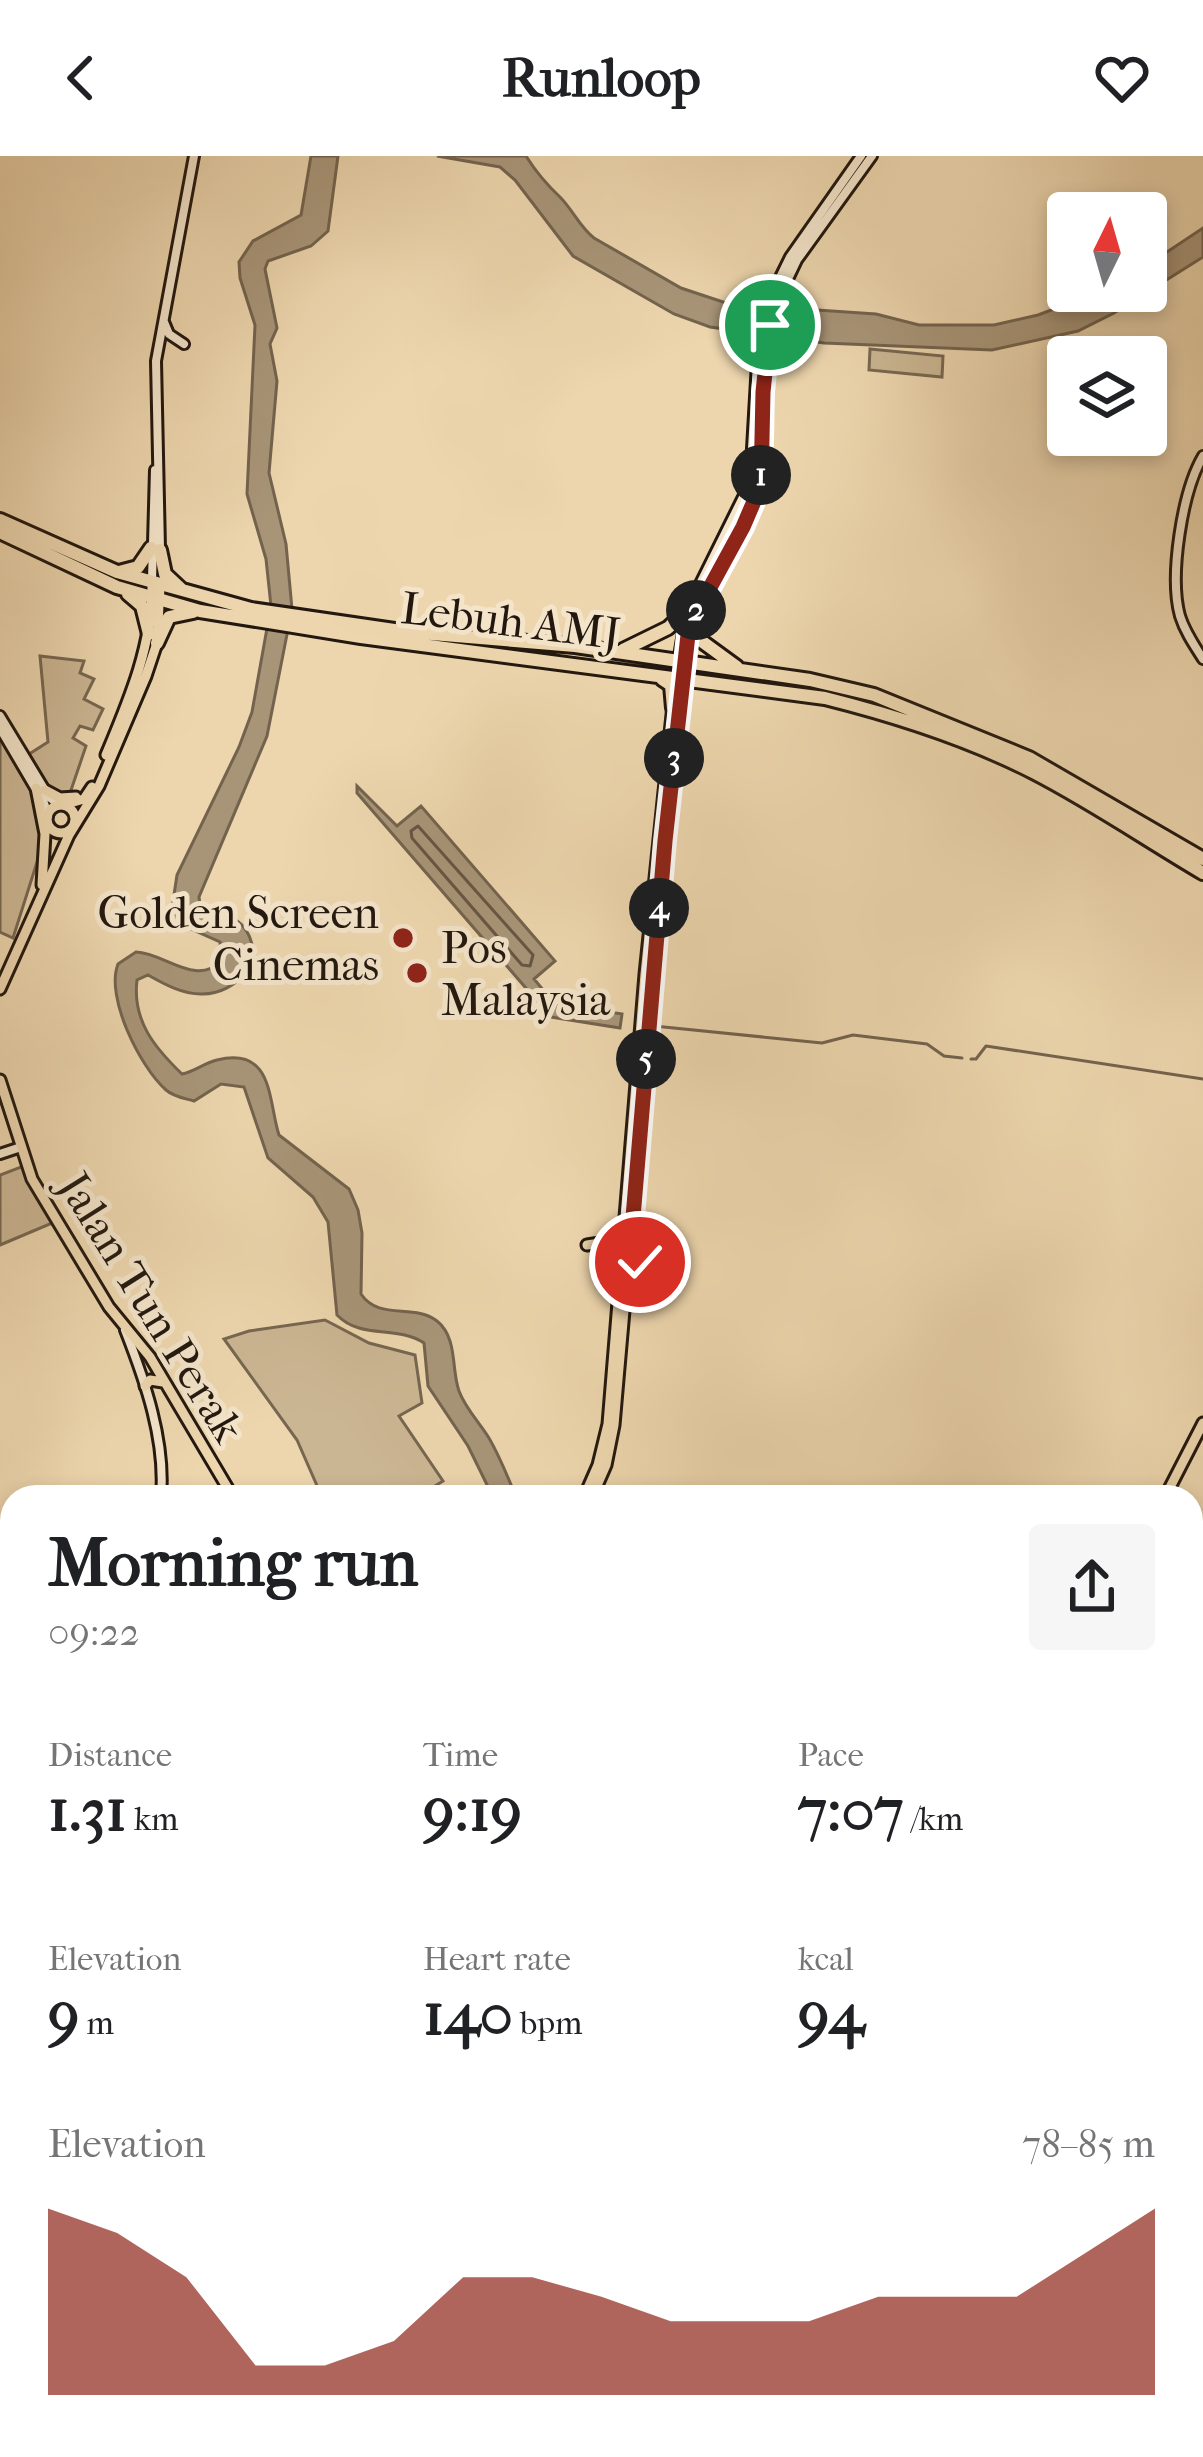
<!DOCTYPE html>
<html lang="en">
<head>
<meta charset="utf-8">
<style>
  :root { --surface:#fff; --page:#f6f6f6; --text:#202124; --muted:#757577; --accent:#8f2418 }
  body { margin:0; font-family:"IM FELL French Canon",serif; background:var(--page); color:var(--text); height:100vh; display:flex; flex-direction:column; font-size:45px; white-space:nowrap }
  * { box-sizing:border-box; margin:0 }
  p { font-size:39px; color:var(--muted) }
  .icon { flex:none; width:66px; height:66px; fill:none; stroke:currentColor; stroke-width:2; stroke-linecap:round; stroke-linejoin:round }
  .map { position:relative; flex:1; overflow:hidden }
  .side { position:absolute; left:0px; top:1329px; width:1203px; height:972px; display:flex; flex-direction:column; background:var(--surface); border-radius:36px 36px 0 0; box-shadow:0 6px 18px #0003 }
  .side>* { flex:none }
  .needle { width:78px; rotate:5deg }
  .controls { position:absolute; left:1047px; top:36px; display:grid; gap:24px }
  .controls a { display:grid; place-items:center; width:120px; height:120px; border-radius:12px; background:var(--surface); box-shadow:0 6px 18px #0003; font-size:60px }
  .pin { position:absolute; display:grid; place-items:center; width:102px; height:102px; color:#fff; margin:-51px; border:6px solid #fff; border-radius:50%; box-shadow:0 3px 12px #0007 }
  .km { position:absolute; width:60px; height:60px; margin:-30px; border-radius:50%; background:#222; color:#fff; font-size:33px; line-height:60px; text-align:center }
  .round { display:grid; place-items:center; flex:none; width:126px; height:126px; border-radius:12px; background:var(--page) }
  .head { display:flex; align-items:center; justify-content:space-between; height:204px; padding:0 48px }
  h1 { font-size:66px; font-weight:800; line-height:90px }
  .figures { display:grid; grid-template-columns:repeat(3,1fr); gap:18px; height:204px; padding:12px 48px }
  .figures div { display:grid; align-content:center }
  .figures b { font-size:60px; font-weight:800 }
  .figures small { font-size:33px; font-weight:400 }
  .figures p { font-size:33px }
  .chart { height:336px; padding:24px 48px }
  .chart p { display:flex; justify-content:space-between }
  .chart svg { width:100%; height:216px; margin-top:12px; fill:var(--accent); opacity:.7 }
  header { display:flex; justify-content:space-between; align-items:center; height:156px; padding:0 48px; background:var(--surface); font-size:54px; font-weight:800 }
  .map>svg:first-child { display:block }
</style>
</head>
<body>
<header><svg class="icon" aria-label="back" viewBox="0 0 24 24"><path d="M15 5l-7 7 7 7"/></svg>Runloop<svg class="icon" aria-label="heart" viewBox="0 0 24 24"><path d="M12 20l-8-8c-3-5 5-10 8-4 3-6 11-1 8 4z"/></svg></header>
<div class="map">
<svg width="1203" height="2301" viewBox="0 0 1203 2301">
  <rect width="100%" height="100%" fill="#edd6ae"/>
  <filter id="stains"><feTurbulence type="fractalNoise" baseFrequency=".00167" numOctaves="4"/><feColorMatrix values="0 0 0 0 .2 0 0 0 0 .09 0 0 0 0 .02 0 0 0 .5 -.17"/></filter>
  <radialGradient id="worn" r=".72"><stop offset=".6" stop-color="#630" stop-opacity="0"/><stop offset="1" stop-color="#630" stop-opacity=".3"/></radialGradient>
  <path fill="#cbb693" stroke="#776751" stroke-width="3" d="M 870,193 L 943,200 L 942,221 L 869,214 Z
    M 40,500 L 84,505 L 80,517 L 94,523 L 84,543 L 103,553 L 93,574 L 80,570 L 73,582 L 86,590 L 68,643 L 42,643 L 39,700 L 13,782 L 0,776 L 0,576 L 26,600 L 48,586 Z
    M 26,1009 L 57,1065 L 0,1089 L 0,1019 Z
    M 325,1164 L 369,1187 L 415,1199 L 422,1247 L 399,1260 L 443,1325 L 417,1341 L 322,1341 L 297,1284 L 224,1183 L 249,1175 Z
    M 1191,1513 L 1203,1514 L 1203,1639 L 1191,1629 Z
    M 1,1895 L 12,1902 L 12,1978 L 0,1991 Z
    M 1203,2097 L 1203,2255 C 1199,2213 1173,2130 1203,2097 Z"/>
  <path fill="#a89578" stroke="#73634e" stroke-width="3" d="M 311,0 L 338,0 L 328,75 L 311,90 L 268,105 L 265,113 L 277,172 L 270,188 L 277,225 L 269,317 L 286,388 L 292,453 L 267,580 L 199,741 L 200,749 C 214,758 230,756 242,769 C 270,801 237,839 201,838 C 182,838 164,828 148,819 L 137,824 C 132,865 155,892 182,918 C 194,916 204,907 217,904 C 274,890 268,945 279,979 L 349,1033 L 358,1054 L 362,1077 L 361,1138 C 379,1165 414,1147 437,1165 C 458,1182 451,1213 459,1235 C 465,1252 480,1267 489,1282 C 500,1301 508,1321 516,1341 L 493,1341 L 468,1290 L 428,1230 L 424,1187 C 397,1169 361,1184 337,1159 L 328,1066 L 313,1041 L 268,1002 L 244,931 L 221,928 L 194,945 C 184,942 174,941 166,934 C 140,911 105,841 118,808 L 136,796 C 165,797 196,831 221,805 L 220,786 L 180,768 L 172,752 L 177,719 L 239,591 L 252,556 L 271,450 L 266,403 L 247,338 L 255,169 L 240,122 L 239,106 L 253,85 L 301,59 Z
    M 437,0 L 526,0 C 536,16 546,28 560,41 C 573,54 579,70 594,82 L 681,132 L 729,148 L 876,158 L 919,169 L 994,169 L 1038,159 L 1102,135 L 1146,135 L 1146,110 L 1203,72 L 1203,101 L 1114,157 L 1078,175 L 992,194 L 824,187 L 710,171 L 674,158 L 573,100 L 515,24 L 500,11 Z
    M 357,630 L 397,670 L 421,650 L 555,805 L 534,823 L 554,847 L 622,858 L 620,872 L 551,861 L 357,637 Z"/>
  <g fill="none" stroke-linecap="round" stroke-linejoin="round">
    <path stroke="#665644" stroke-width="3" d="M 418,670 L 533,799 L 530,810 L 522,809 L 412,682 L 411,675 Z"/>
    <path stroke="#73634e" stroke-width="3" d="M 654,870 L 822,887 L 853,879 L 927,888 L 944,900 L 962,902
      M 971,903 L 976,903 L 986,890 L 1203,923"/>
    <defs>
      <path id="secondary" d="M 164,166 L 169,178 L 184,188
        M 1203,300 C 1182,336 1169,420 1180,460 C 1185,476 1194,489 1203,503
        M 160,393 L 156,205 L 194,0
        M 152,424 L 155,314
        M 678,506 L 687,454 L 750,327 L 758,190 L 767,148 L 790,101 L 861,0
        M 685,506 L 692,462 L 743,372 L 761,329 L 766,191 L 776,148 L 797,104 L 872,0
        M 0,560 L 49,641 L 60,649
        M 0,572 L 44,647 L 48,660
        M 0,998 L 18,992
        M 125,1174 C 145,1225 166,1285 161,1341
        M 1191,1642 L 1203,1650
        M 10,1807 L 4,1820 L 12,1832
        M 0,1833 L 12,1837
        M 1191,2103 L 1203,2092
        M 0,2135 L 12,2113
        M 0,2159 L 12,2171
        M 1191,2206 C 1198,2239 1200,2266 1196,2301
        M 140,2289 L 153,2301
        M 199,2301 L 208,2289
        M 506,2301 L 507,2289
        M 787,2301 L 789,2289
        M 859,2301 L 863,2289"/>
      <path id="primary" d="M 106,599 C 129,544 153,488 152,428
        M 36,632 L 45,678 L 42,729
        M 45,634 L 60,642 L 76,641
        M 63,649 L 84,643 L 92,631
        M47 663a14 14 0 1 1 28 0a14 14 0 1 1-28 0Z
        M 0,833 L 69,679 L 99,630 L 146,520 L 157,487 L 160,430
        M 0,924 L 32,1023 L 109,1151 L 150,1201 L 233,1341
        M 633,1074 L 637,1085 L 647,1094
        M 587,1089 L 613,1085 L 622,1072
        M 605,1098 L 619,1118
        M 629,1118 L 637,1108 L 653,1102
        M 145,1230 L 150,1224 L 163,1226
        M 584,1341 L 598,1309 L 608,1268 L 645,818 L 673,549
        M 592,1341 L 606,1309 L 614,1269 L 665,685 L 685,507
        M 1165,1341 L 1203,1267
        M 1070,2289 L 1075,2301
        M 1078,2289 L 1083,2301"/>
      <path id="highway" d="M 0,364 L 117,416 L 251,453 L 408,476 L 575,490 L 810,524 L 874,539 L 1029,602 L 1203,703
        M 0,376 L 117,431 L 200,455 L 361,481 L 825,542 C 897,560 969,583 1035,617 C 1093,647 1147,684 1203,717
        M 160,394 L 165,418 L 181,433
        M 119,416 L 138,411 L 151,392
        M 128,438 L 142,450 L 149,478
        M 696,455 L 700,484 L 737,511
        M 157,487 L 169,461 L 193,456
        M 623,494 L 668,472 L 687,454
        M 662,523 L 671,529 L 673,552"/>
    </defs>
    <use href="#secondary" stroke="#23180f" stroke-width="14"/>
    <use href="#primary" stroke="#23180f" stroke-width="15"/>
    <use href="#highway" stroke="#23180f" stroke-width="18"/>
    <use href="#secondary" stroke="#f3e4ca" stroke-width="8"/>
    <use href="#primary" stroke="#edd6ae" stroke-width="9"/>
    <use href="#highway" stroke="#edd6ae" stroke-width="12"/>
  </g>
  <g fill="none" stroke-linecap="round" stroke-linejoin="round">
    <defs>
      <path id="route" d="M 640,1106 L 628,1120 L 665,685 L 689,470 L 743,371 L 761,329 L 763,236 L 770,169"/>
    </defs>
    <use href="#route" stroke="#fff" stroke-width="24"/>
    <use href="#route" stroke="#8f2418" stroke-width="15"/>
  </g>
  <g fill="#8f2418" stroke="#f3e4ca" stroke-width="4.5">
    <circle cx="403" cy="782" r="12"/>
    <circle cx="417" cy="817" r="12"/>
  </g>
  <g text-anchor="middle" stroke-width="10" stroke-linejoin="round" paint-order="stroke">
    <g font-size="45" fill="#23180f" stroke="#f3e4ca">
      <text transform="translate(511 464) rotate(7)" y="16">Lebuh AMJ</text>
      <text transform="translate(152 1151) rotate(58)" y="16">Jalan Tun Perak</text>
    </g>
    <g font-size="45" fill="#23180f" stroke="#f3e4ca" text-anchor="end">
      <text x="379" y="772">Golden Screen<tspan x="379" dy="52">Cinemas</tspan></text>
      <text x="441" y="807" text-anchor="start">Pos<tspan x="441" dy="52">Malaysia</tspan></text>
    </g>
  </g>
  <rect width="100%" height="100%" filter="url(#stains)"/>
  <rect width="100%" height="100%" fill="url(#worn)"/>
</svg>
<div class="controls">
<a><svg class="needle" viewBox="-14 -14 28 28"><path d="M0-13l5 13h-10z" fill="#e53935"/><path d="M0 13l5-13h-10z" fill="#757577"/></svg></a>
<a><svg class="icon" aria-label="layers" viewBox="0 0 24 24"><path d="M12 4l9 5-9 5-9-5zM3 14l9 5 9-5"/></svg></a>
</div>
<div class="pin" style="left:770px;top:169px;background:#1e9e55"><svg class="icon" aria-label="arrive" viewBox="0 0 24 24"><path d="M6 21V4h12l-3 4 3 4H6"/></svg></div>
<div class="pin" style="left:640px;top:1106px;background:#d93025"><svg class="icon" aria-label="check" viewBox="0 0 24 24"><path d="M5 12l5 5 9-10"/></svg></div>
<b class="km" style="left:761px;top:319px">1</b>
<b class="km" style="left:696px;top:454px">2</b>
<b class="km" style="left:674px;top:602px">3</b>
<b class="km" style="left:659px;top:752px">4</b>
<b class="km" style="left:646px;top:903px">5</b>
<section class="side">
<div class="head"><div><h1>Morning run</h1><p>09:22</p></div><a class="round"><svg class="icon" aria-label="share" viewBox="0 0 24 24"><path d="M12 15V3M7 8l5-5 5 5M5 13v7h14v-7"/></svg></a></div>
<div class="figures">
<div><p>Distance</p><b>1.31<small> km</small></b></div>
<div><p>Time</p><b>9:19</b></div>
<div><p>Pace</p><b>7:07<small> /km</small></b></div>
</div>
<div class="figures">
<div><p>Elevation</p><b>9<small> m</small></b></div>
<div><p>Heart rate</p><b>140<small> bpm</small></b></div>
<div><p>kcal</p><b>94</b></div>
</div>
<div class="chart"><p><span>Elevation</span>78–85 m</p>
<svg viewBox="0 0 160 44" preserveAspectRatio="none"><path d="M0 44V6L10 11L20 20L30 38L40 38L50 33L60 20L70 20L80 24L90 29L100 29L110 29L120 24L130 24L140 24L150 15L160 6V44z"/></svg>
</div>
</section>
</div>
</body>
</html>
